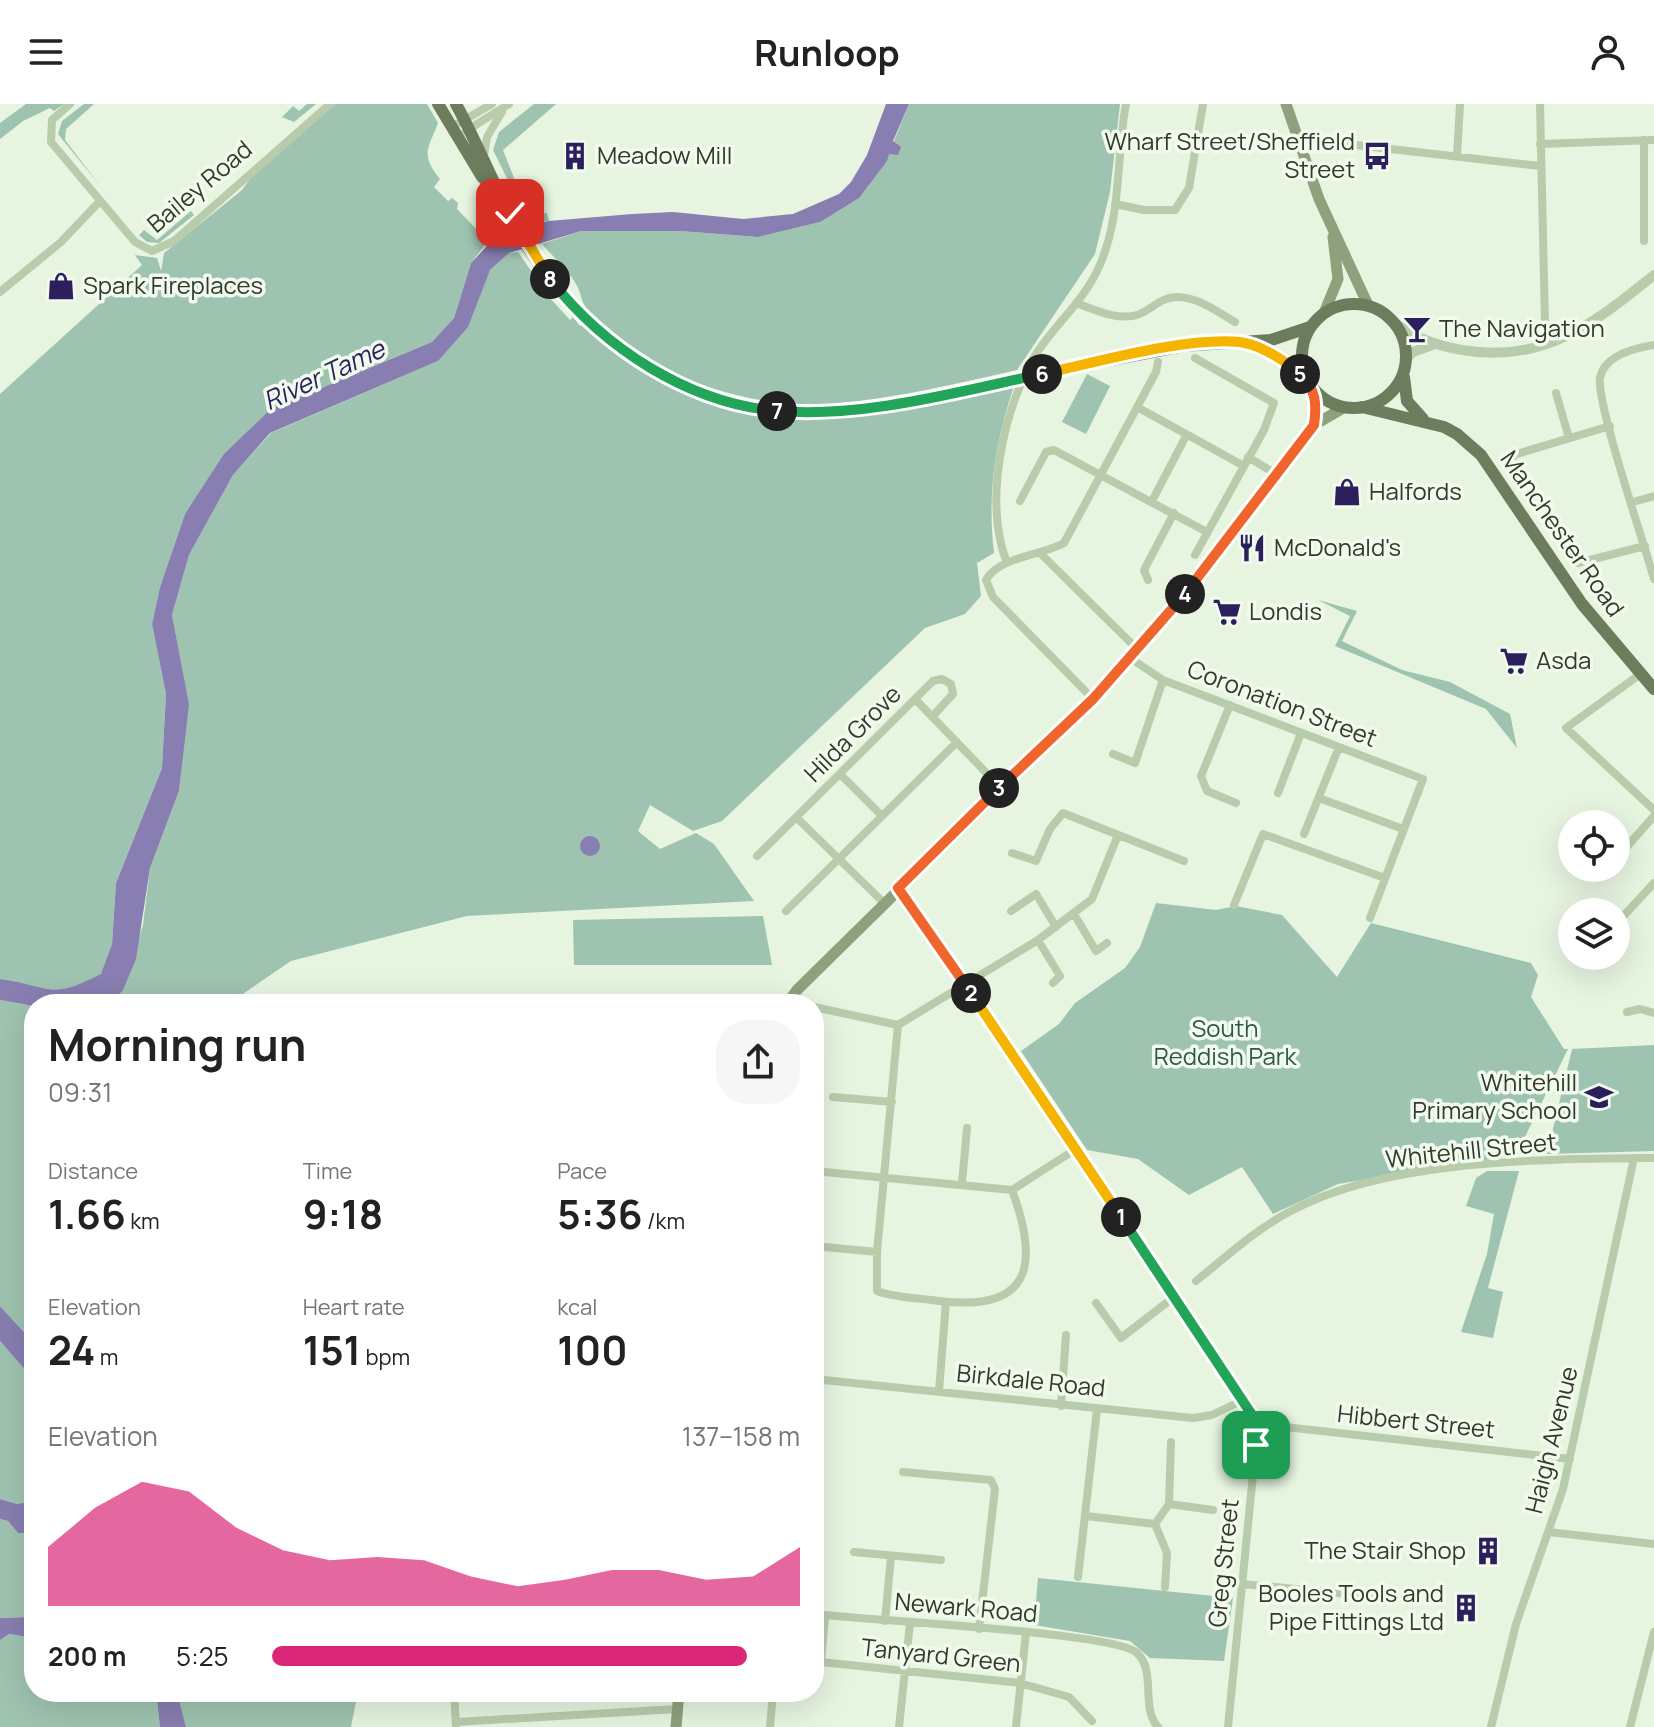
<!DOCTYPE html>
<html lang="en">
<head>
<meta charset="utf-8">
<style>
  :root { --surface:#fff; --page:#f6f6f6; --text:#222; --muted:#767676; --accent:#db2777 }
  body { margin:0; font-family:Manrope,sans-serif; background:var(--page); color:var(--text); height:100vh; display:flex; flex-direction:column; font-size:30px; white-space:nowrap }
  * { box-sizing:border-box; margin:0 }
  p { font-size:26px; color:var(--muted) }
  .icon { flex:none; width:44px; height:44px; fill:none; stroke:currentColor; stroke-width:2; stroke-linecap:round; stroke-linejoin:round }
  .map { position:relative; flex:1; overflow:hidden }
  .sheet { position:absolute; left:24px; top:890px; width:800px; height:708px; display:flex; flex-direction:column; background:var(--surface); border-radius:32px; box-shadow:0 8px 32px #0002 }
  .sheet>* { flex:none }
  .tools { position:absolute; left:1558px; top:706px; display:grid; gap:16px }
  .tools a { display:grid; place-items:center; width:72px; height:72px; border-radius:50%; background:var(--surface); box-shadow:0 8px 32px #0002; font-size:40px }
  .pin { position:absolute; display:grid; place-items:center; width:68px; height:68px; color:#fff; margin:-34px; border-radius:16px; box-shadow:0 4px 12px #0006 }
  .km { position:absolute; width:40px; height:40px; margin:-20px; border-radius:50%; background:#222; color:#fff; font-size:22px; line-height:40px; text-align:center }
  .round { display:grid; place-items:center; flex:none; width:84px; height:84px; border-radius:32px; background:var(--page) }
  .summary { display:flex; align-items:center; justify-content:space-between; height:136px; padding:0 24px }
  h1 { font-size:44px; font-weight:700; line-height:60px }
  .metrics { display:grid; grid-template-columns:repeat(3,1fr); gap:12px; height:136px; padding:8px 24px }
  .metrics div { display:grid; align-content:center }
  .metrics b { font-size:40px; font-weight:700 }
  .metrics small { font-size:22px; font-weight:400 }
  .metrics p { font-size:22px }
  .chart { height:224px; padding:16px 24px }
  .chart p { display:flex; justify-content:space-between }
  .chart svg { width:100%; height:144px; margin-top:8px; fill:var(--accent); opacity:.7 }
  ul { padding:0 24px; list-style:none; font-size:26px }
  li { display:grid; grid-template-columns:128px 96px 1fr; align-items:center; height:60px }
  li i { height:20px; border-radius:10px; background:var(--accent) }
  header { display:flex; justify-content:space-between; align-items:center; height:104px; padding:0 24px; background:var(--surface); font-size:36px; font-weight:700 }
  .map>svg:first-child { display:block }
</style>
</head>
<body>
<header><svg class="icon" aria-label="menu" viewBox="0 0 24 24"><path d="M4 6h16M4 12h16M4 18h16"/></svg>Runloop<svg class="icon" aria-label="person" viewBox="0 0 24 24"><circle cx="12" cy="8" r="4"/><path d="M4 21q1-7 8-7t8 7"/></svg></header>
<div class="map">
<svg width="1654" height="1623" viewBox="0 0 1654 1623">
  <rect width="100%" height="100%" fill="#e6f4e0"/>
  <path fill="#9fc3b1" d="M 26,0 L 64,0 L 54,7 L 50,4 L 23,17 L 0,35 L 0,19 Z
    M 84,0 L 94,0 L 66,25 L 65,36 L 101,83 L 58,30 L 62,17 Z
    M 307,0 L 316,0 L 294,18 L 282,13 L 293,2 L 299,7 Z
    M 335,0 L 427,0 L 438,19 C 429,44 419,49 440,75 L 434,83 L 448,97 L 452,94 L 458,99 L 457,105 L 488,137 L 471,159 L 454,214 L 432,238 L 271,305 L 185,410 L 160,483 L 152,520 L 166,590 L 162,664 L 116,779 L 112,840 L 101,871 C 49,897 51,882 0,875 L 0,290 L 142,161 L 135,151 L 157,154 L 161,167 L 164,149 L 242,86 L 255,68 Z
    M 534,0 L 556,0 L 503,46 L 525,102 L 532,111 L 547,109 L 549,117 L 530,121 L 493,46 L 499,28 Z
    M 909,0 L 1120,0 L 1110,88 L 1095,150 L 1017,266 C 958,279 899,294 838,299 C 749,307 652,274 590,209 C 582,202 582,191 577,182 C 569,166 553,153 542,140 L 581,127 L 680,127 L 758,133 L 820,118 L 889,49 Z
    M 191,107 L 194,111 L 159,139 L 147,138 L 139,131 L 144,126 L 157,136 Z
    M 518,148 L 549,193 L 570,216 L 573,213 L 580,222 L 583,220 C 712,340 855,324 1014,282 C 995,339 987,389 994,449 L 977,459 L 981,492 L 965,510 L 925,524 L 722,717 L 693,727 L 650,701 L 638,727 L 660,745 L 696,729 L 714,740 L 754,797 L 467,812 L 291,857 L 234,896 L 234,900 L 111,900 L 123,886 L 143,821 L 150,764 L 179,687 L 188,596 L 172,511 L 189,451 L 233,371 L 271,329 L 438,257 L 490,166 L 509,149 Z
    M 1087,270 L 1110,282 L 1086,330 L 1062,318 Z
    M 1318,496 L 1357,507 L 1342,537 L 1402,566 L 1450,578 L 1510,610 L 1517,644 L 1486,605 L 1335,542 L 1350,512 Z
    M 1156,799 L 1216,806 L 1236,802 L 1282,811 L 1337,873 L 1371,819 L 1531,859 L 1538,871 L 1531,893 L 1564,945 L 1568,945 L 1516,1051 L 1338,1080 L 1273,1110 L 1242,1063 L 1189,1091 L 1138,1055 L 1087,1046 L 1021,947 L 1059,920 L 1075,899 L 1125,864 L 1140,843 Z
    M 763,812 L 772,861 L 574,861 L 573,816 Z
    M 0,896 L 34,902 L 34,1239 L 0,1202 Z
    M 1654,941 L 1654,1047 L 1547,1050 L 1572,945 Z
    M 1487,1067 L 1519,1067 L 1488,1184 L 1503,1188 L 1493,1234 L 1461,1228 L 1487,1150 L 1494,1110 L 1466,1102 L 1476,1074 Z
    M 0,1237 L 34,1276 L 34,1397 L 17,1400 L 0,1395 Z
    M 0,1415 L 8,1417 L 18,1429 L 34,1430 L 34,1508 L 28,1513 L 0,1514 Z
    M 1038,1474 L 1233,1494 L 1224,1557 L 1150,1554 L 1130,1537 L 1034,1521 Z
    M 9,1530 L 34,1534 L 34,1588 L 156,1588 L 160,1623 L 0,1623 L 0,1536 Z
    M 177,1588 L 358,1588 L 351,1623 L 186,1623 Z"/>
  <path fill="#887eb1" d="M 886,0 L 909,0 L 893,37 L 901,43 L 898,51 L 889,50 L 887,57 L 859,94 L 820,118 L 758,133 L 680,127 L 581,127 L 509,149 L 490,166 L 468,223 L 438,257 L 270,329 L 233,371 L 189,451 L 172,511 L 189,600 L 179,687 L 150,764 L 136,855 L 123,886 L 111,900 L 34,902 L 0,896 L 0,875 C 52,882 49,897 101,870 L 112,840 L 116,779 L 162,664 L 166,590 L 152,520 L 160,483 L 185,410 L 224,350 L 271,305 L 432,238 L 454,214 L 471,159 L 498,130 L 549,117 L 632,110 L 673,108 L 743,115 L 793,110 L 839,90 L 851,78 L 867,51 Z
    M580 742a10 10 0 1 1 20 0a10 10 0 1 1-20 0Z
    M 0,1202 L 34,1239 L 34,1276 L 0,1237 Z
    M 0,1395 L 17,1400 L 34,1397 L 34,1430 L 18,1429 L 8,1417 L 0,1415 Z
    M 34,1508 L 34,1534 L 9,1530 L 0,1536 L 0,1514 L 28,1513 Z
    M 156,1588 L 177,1588 L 186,1623 L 160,1623 Z"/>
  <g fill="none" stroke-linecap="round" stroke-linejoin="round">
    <path stroke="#b8ccab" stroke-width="8" d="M 70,0 L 52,16 L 51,38 L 135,138 L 152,147 L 174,137 L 330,0
      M 1540,0 L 1545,219
      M 452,23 L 492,0
      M 466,27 L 509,0
      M 1644,36 L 1644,137
      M 1540,40 L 1654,36
      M 1300,43 L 1321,37 L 1540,62
      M 484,52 L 487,33 L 502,8
      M 1457,52 L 1460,0
      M 1115,100 L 1144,106 L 1175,106 L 1189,84 L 1203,0
      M 0,188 L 61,138 L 100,97
      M 1076,199 C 1093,205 1118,217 1137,211 C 1152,206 1160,193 1177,193 C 1198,193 1218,208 1235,218
      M 1654,241 C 1635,244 1604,251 1600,274 C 1596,298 1645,442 1654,475
      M 1195,254 L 1274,299 L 1264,326 L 1195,451
      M 1556,289 L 1569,334
      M 1137,303 L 1244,362
      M 1248,353 L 1276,370
      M 1523,371 L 1510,352 L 1610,322
      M 1020,397 L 1046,348 L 1054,346 L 1205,427
      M 1152,397 L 1186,332
      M 1633,398 L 1654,392
      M 1040,449 L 1138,546
      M 1007,459 C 983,398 1003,302 1038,247 C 1057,219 1085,195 1099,163 C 1122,112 1116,53 1126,0
      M 1578,459 L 1645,442
      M 1148,476 L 1144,466 L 1174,409
      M 1130,554 L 1163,576 L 1423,675 L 1370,814
      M 1639,571 L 1566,624 L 1654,706
      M 915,595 L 1000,683
      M 1093,595 L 993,493 L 986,476 C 1000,452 1041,452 1064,439 L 1156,268 L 1158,258
      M 1230,601 L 1201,672 L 1207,687 L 1236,699
      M 1113,650 L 1135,659 L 1163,576
      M 840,670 L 882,712
      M 1278,689 L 1301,629
      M 1319,694 L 1403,725
      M 797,714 L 884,799
      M 1304,730 L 1339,643
      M 1012,749 L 1036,757 L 1050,725 L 1063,709 L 1184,757
      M 757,752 L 933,577 L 942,575 L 951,580 L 953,590 L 932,613
      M 1616,755 L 1654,712
      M 898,784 L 1047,1001 L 1258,1320 L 1228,1623
      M 1234,801 L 1263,730 L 1385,774
      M 786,807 L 957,638
      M 1011,807 L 1036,790 L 1056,823
      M 1074,810 L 1096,847 L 1107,839
      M 1616,820 L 1654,779
      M 1038,836 L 1060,872 L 1053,879
      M 814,903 L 898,921 L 1038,836 L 1092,795 L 1118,731
      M 1627,908 L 1640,905 L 1654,909
      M 898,921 L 877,1148 L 877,1187 C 896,1194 919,1194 939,1197 C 1031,1208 1040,1162 1012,1086
      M 833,993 L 892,998
      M 814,1067 L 1012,1086 L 1076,1045
      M 962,1079 L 967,1024
      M 814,1142 L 877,1148
      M 1196,1177 C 1226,1153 1255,1126 1289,1108 C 1385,1055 1545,1055 1654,1054
      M 1096,1199 L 1121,1234 L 1174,1193
      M 814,1275 L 1193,1314 L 1212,1311 L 1241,1297
      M 939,1287 L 946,1198
      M 1061,1302 L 1066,1231
      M 1258,1320 L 1570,1355
      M 903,1368 L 991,1376 L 995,1385 L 979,1525
      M 1169,1400 L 1213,1406
      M 1086,1412 L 1155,1420 L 1169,1400 L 1171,1338
      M 1155,1420 L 1167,1449 L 1165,1483
      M 1549,1428 L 1654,1440
      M 854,1448 L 941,1456
      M 1078,1473 L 1097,1305
      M 1242,1480 L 1370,1492
      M 814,1510 C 862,1516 1115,1528 1137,1549 C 1157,1568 1140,1603 1158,1623
      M 825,1512 L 821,1558 L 1020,1579 L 1069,1593 L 1092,1617
      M 885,1517 L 891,1452
      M 454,1588 L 456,1622
      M 456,1618 L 677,1605
      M 770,1623 L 773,1589 L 802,1592
      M 899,1623 L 910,1519
      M 1016,1623 L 1026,1529
      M 1491,1623 L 1516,1520 L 1563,1385 L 1634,1054
      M 1630,1623 L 1654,1528"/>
    <path stroke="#b8ccab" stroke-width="10" d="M 1395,219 C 1415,234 1438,242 1462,246 C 1544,260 1593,220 1654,171
      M 1406,255 L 1413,248 L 1435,240"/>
    <path stroke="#8ea07c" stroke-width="11" d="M 1286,0 L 1319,95 L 1368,201
      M 1324,209 L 1338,175 L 1333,133
      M 1311,281 L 1315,296 L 1314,321
      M 787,900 L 797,886 L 1093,595 L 1203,468 L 1314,321 L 1345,303
      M 676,1623 L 679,1588"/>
    <path stroke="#6c7c5c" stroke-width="12" d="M 438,0 L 482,73 L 497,86
      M 456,0 C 485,53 505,112 540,162 C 597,245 695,303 796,308 C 859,312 922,295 983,283
      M1302 252a52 52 0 1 1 104 0a52 52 0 1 1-104 0Z
      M 1245,240 L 1276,252 L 1307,277
      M 1065,265 L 1183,242 L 1271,236 L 1310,223
      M 1404,273 L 1407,297 L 1423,315
      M 1362,303 L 1444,323 L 1457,330 L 1481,351 L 1582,500 L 1654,585"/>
    <path stroke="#6c7c5c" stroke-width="12" d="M 983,283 L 1065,265"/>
  </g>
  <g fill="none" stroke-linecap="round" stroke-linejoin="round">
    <defs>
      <path id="split-1" d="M 1121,1113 L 1258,1320 L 1256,1341"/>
      <path id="split-2" d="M 971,889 L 1121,1113"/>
      <path id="split-3" d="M 971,889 L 898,784 L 999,684"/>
      <path id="split-4" d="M 999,684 L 1093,595 L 1185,490"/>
      <path id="split-5" d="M 1185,490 L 1314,321 C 1317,300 1316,285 1300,270"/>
      <path id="split-6" d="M 1042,270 C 1098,258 1184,233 1240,238 C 1261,241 1284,256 1300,270"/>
      <path id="split-7" d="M 777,307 C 865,314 956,288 1042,270"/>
      <path id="split-8" d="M 550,175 C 604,244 688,299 777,307"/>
      <path id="split-9" d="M 510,109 L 550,175"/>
    </defs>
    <use href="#split-1" stroke="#fff" stroke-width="16"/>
    <use href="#split-2" stroke="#fff" stroke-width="16"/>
    <use href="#split-3" stroke="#fff" stroke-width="16"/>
    <use href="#split-4" stroke="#fff" stroke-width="16"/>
    <use href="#split-5" stroke="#fff" stroke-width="16"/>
    <use href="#split-6" stroke="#fff" stroke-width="16"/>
    <use href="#split-7" stroke="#fff" stroke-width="16"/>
    <use href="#split-8" stroke="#fff" stroke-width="16"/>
    <use href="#split-9" stroke="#fff" stroke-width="16"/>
    <use href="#split-1" stroke="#22a559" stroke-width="10"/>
    <use href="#split-2" stroke="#f5b400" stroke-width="10"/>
    <use href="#split-3" stroke="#f0652b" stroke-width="10"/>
    <use href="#split-4" stroke="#f0652b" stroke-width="10"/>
    <use href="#split-5" stroke="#f0652b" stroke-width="10"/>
    <use href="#split-6" stroke="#f5b400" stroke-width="10"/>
    <use href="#split-7" stroke="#22a559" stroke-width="10"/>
    <use href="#split-8" stroke="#22a559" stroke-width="10"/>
    <use href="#split-9" stroke="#f5b400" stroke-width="10"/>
  </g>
  <defs>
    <symbol id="building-bare" viewBox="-9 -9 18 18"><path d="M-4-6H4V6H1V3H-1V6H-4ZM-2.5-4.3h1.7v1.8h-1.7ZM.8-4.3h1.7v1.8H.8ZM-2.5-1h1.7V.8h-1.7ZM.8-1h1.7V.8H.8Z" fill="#2c1f5d" stroke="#f1fbed" stroke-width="2.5" paint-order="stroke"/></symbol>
    <symbol id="bus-bare" viewBox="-9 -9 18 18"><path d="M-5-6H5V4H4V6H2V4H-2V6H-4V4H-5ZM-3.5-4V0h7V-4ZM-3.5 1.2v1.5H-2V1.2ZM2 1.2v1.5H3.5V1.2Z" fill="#2c1f5d" stroke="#f1fbed" stroke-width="2.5" paint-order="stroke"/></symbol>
    <symbol id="shop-bare" viewBox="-9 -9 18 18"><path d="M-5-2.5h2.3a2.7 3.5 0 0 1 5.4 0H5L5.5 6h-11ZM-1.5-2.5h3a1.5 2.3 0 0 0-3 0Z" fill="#2c1f5d" stroke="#f1fbed" stroke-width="2.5" paint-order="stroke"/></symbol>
    <symbol id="bar-bare" viewBox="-9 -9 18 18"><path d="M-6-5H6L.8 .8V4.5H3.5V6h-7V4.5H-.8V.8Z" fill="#2c1f5d" stroke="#f1fbed" stroke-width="2.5" paint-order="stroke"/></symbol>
    <symbol id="restaurant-bare" viewBox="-9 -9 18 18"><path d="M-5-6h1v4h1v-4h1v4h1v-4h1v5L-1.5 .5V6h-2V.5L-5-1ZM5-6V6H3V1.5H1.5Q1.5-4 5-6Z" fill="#2c1f5d" stroke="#f1fbed" stroke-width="2.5" paint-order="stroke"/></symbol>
    <symbol id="supermarket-bare" viewBox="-9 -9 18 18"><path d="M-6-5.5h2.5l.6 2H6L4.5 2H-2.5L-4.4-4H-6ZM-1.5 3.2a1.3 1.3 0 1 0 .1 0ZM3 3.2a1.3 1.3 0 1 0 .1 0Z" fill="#2c1f5d" stroke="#f1fbed" stroke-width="2.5" paint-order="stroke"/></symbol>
    <symbol id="school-bare" viewBox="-9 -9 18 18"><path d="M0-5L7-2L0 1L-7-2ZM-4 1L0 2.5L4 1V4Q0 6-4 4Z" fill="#2c1f5d" stroke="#f1fbed" stroke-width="2.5" paint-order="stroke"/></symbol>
  </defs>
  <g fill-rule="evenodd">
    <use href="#building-bare" x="555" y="32" width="40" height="40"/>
    <use href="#bus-bare" x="1357" y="32" width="40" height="40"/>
    <use href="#shop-bare" x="41" y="162" width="40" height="40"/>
    <use href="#bar-bare" x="1397" y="205" width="40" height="40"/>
    <use href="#shop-bare" x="1327" y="368" width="40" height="40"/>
    <use href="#restaurant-bare" x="1232" y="424" width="40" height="40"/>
    <use href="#supermarket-bare" x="1207" y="488" width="40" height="40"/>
    <use href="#supermarket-bare" x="1494" y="537" width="40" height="40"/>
    <use href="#school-bare" x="1579" y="973" width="40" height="40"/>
    <use href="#building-bare" x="1468" y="1427" width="40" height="40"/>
    <use href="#building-bare" x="1446" y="1484" width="40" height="40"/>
  </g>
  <g text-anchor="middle" stroke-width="7" stroke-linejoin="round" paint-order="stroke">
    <g font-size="24" fill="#333a2a" stroke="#f1fbed" text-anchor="start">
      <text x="1355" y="46" text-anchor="end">Wharf Street/Sheffield<tspan x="1355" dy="28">Street</tspan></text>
      <text x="597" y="60">Meadow Mill</text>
      <text x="83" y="190">Spark Fireplaces</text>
      <text x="1439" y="233">The Navigation</text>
      <text x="1369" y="396">Halfords</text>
      <text x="1274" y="452">McDonald's</text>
      <text x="1249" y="516">Londis</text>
      <text x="1536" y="565">Asda</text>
      <text x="1577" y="987" text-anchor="end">Whitehill<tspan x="1577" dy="28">Primary School</tspan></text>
      <text x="1466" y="1455" text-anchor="end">The Stair Shop</text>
      <text x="1444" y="1498" text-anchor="end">Booles Tools and<tspan x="1444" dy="28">Pipe Fittings Ltd</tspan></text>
    </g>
    <g font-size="24" fill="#333a2a" stroke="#f1fbed">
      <text transform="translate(200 83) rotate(-40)" y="8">Bailey Road</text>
      <text transform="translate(1562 430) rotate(55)" y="8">Manchester Road</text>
      <text transform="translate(1282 600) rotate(21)" y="8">Coronation Street</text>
      <text transform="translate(853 630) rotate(-45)" y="8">Hilda Grove</text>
      <text transform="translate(1471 1047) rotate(-6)" y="8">Whitehill Street</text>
      <text transform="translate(1031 1277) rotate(6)" y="8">Birkdale Road</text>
      <text transform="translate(1416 1318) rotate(6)" y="8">Hibbert Street</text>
      <text transform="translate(1552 1336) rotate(-76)" y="8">Haigh Avenue</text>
      <text transform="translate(1224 1459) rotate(-84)" y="8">Greg Street</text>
      <text transform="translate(966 1504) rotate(5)" y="8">Newark Road</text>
      <text transform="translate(941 1552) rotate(6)" y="8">Tanyard Green</text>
    </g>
    <g font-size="24" fill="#2e5944" stroke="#f1fbed">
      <text x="1225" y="933">South<tspan x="1225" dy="28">Reddish Park</tspan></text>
    </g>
    <g font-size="26" font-style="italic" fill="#2c1f5d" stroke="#f1fbed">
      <text transform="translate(324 271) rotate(-25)" y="9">River Tame</text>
    </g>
  </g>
</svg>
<div class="tools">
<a><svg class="icon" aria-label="locate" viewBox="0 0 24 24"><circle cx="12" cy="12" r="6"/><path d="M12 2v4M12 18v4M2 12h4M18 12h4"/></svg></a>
<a><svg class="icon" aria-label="layers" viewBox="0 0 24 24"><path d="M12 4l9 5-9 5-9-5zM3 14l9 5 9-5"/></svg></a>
</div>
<div class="pin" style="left:1256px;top:1341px;background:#1e9e55"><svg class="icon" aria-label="arrive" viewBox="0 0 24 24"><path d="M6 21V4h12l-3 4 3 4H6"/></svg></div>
<div class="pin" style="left:510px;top:109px;background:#d93025"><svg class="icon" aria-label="check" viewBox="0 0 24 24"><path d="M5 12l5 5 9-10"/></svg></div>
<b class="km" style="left:1121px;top:1113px">1</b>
<b class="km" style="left:971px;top:889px">2</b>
<b class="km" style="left:999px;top:684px">3</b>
<b class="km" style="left:1185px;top:490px">4</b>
<b class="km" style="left:1300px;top:270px">5</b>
<b class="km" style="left:1042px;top:270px">6</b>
<b class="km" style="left:777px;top:307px">7</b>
<b class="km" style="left:550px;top:175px">8</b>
<section class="sheet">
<div class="summary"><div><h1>Morning run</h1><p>09:31</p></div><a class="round"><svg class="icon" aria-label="share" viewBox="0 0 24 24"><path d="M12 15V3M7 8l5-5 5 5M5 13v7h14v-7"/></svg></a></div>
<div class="metrics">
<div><p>Distance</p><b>1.66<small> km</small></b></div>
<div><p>Time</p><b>9:18</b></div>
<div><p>Pace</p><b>5:36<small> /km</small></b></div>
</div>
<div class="metrics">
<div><p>Elevation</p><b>24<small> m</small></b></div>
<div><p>Heart rate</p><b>151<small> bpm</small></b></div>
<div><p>kcal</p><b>100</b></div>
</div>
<div class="chart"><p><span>Elevation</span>137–158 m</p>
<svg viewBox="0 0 160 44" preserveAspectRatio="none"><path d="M0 44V26L10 14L20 6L30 9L40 20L50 27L60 30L70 29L80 30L90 35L100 38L110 36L120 33L130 33L140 36L150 35L160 26V44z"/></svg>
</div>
<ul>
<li><b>200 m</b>5:25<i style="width:90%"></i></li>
</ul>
</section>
</div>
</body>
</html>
